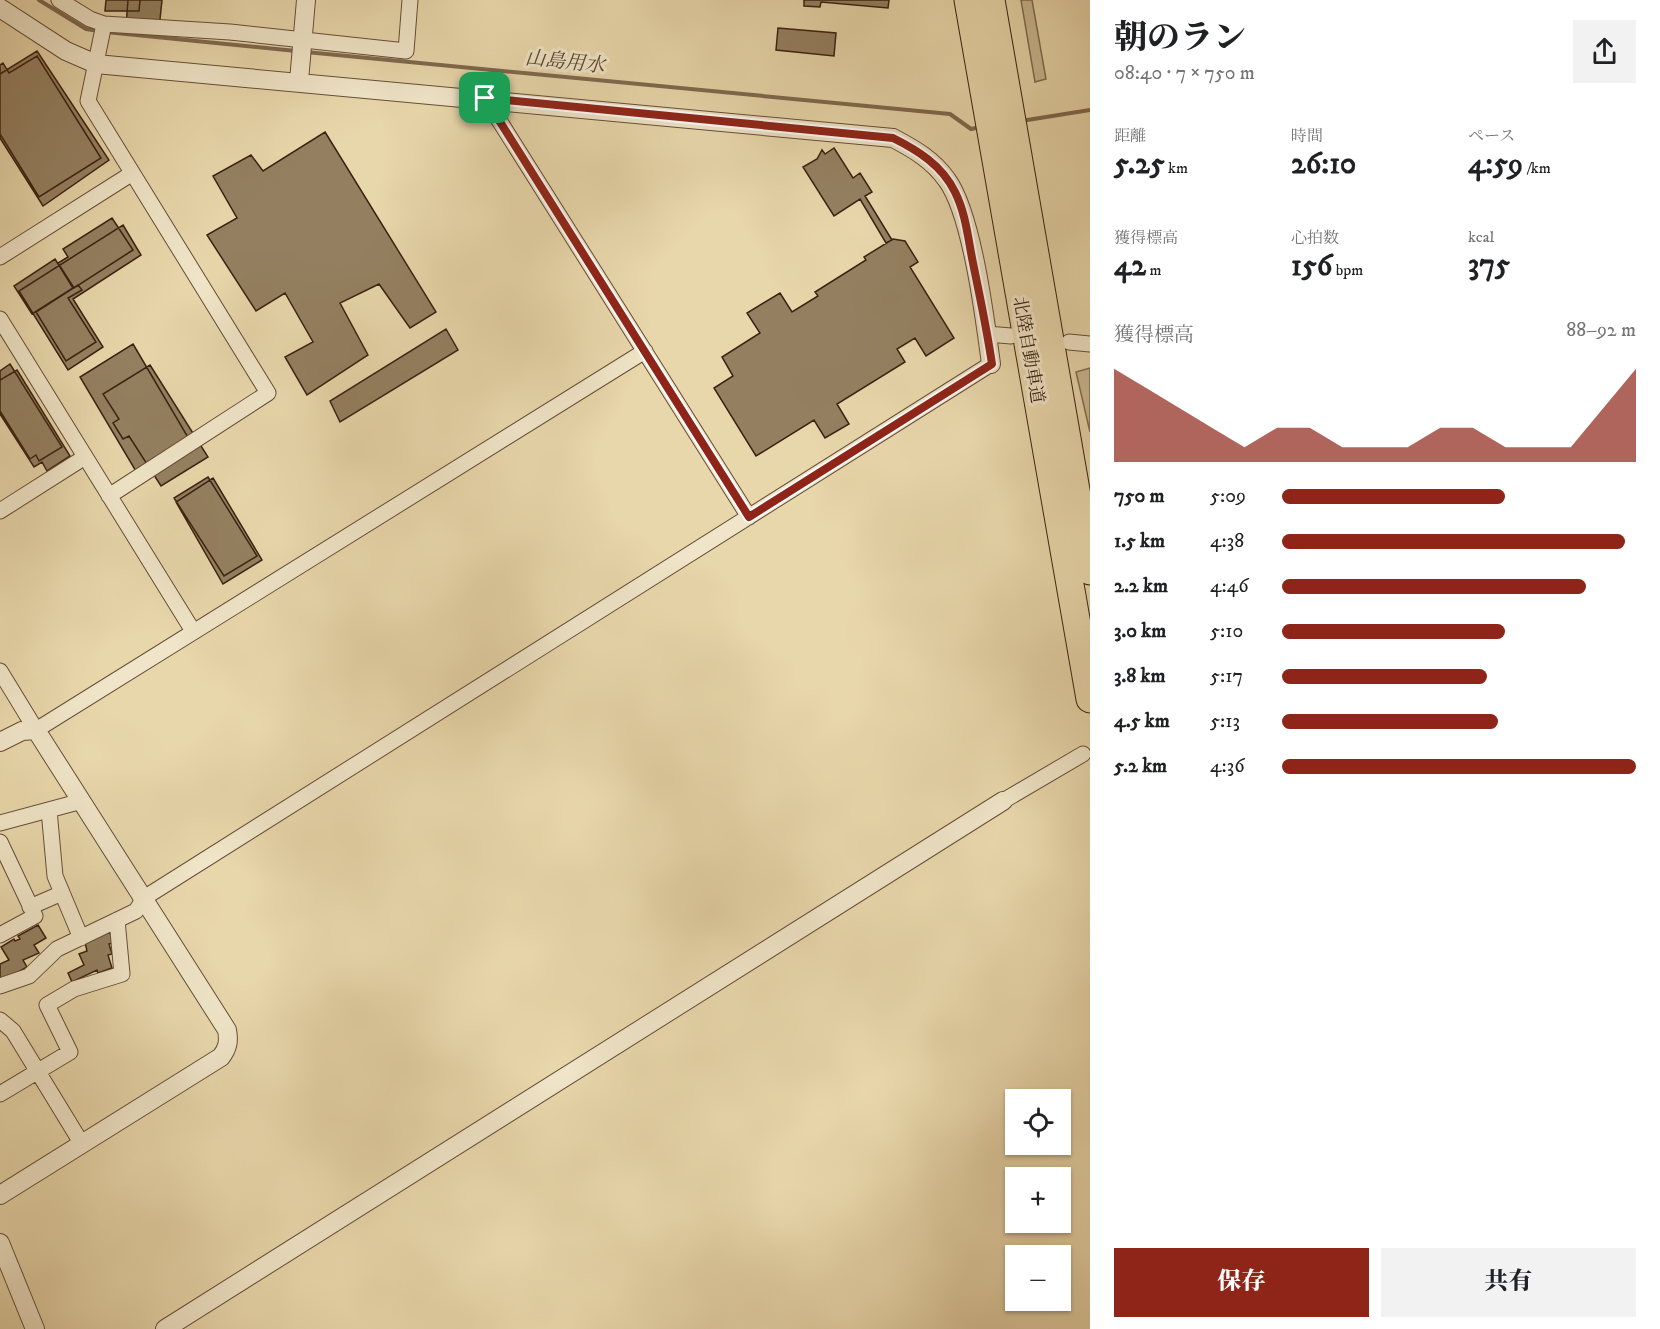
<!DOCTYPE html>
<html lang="ja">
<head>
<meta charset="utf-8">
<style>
  :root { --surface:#fff; --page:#f2f2f2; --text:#202124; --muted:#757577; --accent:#8f2418 }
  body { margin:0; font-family:"IM FELL DW Pica","Noto Serif JP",serif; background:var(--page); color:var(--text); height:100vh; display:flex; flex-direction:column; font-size:22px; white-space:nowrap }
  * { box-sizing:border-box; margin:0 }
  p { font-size:20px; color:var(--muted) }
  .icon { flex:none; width:33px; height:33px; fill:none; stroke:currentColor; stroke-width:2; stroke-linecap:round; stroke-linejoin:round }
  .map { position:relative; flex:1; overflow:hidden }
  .drawer { display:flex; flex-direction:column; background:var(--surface); width:570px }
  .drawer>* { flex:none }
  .fabs { position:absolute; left:1005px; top:1089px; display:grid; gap:12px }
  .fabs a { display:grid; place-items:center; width:66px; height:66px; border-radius:0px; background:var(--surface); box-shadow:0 2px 4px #0004; font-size:30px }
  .pin { position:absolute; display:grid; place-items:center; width:51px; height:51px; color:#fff; margin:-26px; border-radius:12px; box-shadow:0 3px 9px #0006 }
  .round { display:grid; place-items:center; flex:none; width:63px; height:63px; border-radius:0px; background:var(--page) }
  .overview { display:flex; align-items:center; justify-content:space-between; height:102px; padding:0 24px }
  h1 { font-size:33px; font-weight:800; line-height:45px }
  .metrics { display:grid; grid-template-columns:repeat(3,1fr); gap:9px; height:102px; padding:6px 24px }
  .metrics div { display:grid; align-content:center }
  .metrics b { font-size:30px; font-weight:800 }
  .metrics small { font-size:16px; font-weight:400 }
  .metrics p { font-size:16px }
  .chart { height:168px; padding:12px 24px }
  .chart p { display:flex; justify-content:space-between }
  .chart svg { width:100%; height:108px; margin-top:6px; fill:var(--accent); opacity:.7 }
  .button { display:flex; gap:12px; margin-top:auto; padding:12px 24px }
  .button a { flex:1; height:69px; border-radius:0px; background:var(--accent); color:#fff; font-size:24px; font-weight:800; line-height:69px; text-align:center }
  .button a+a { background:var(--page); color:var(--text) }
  ul { padding:0 24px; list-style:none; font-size:20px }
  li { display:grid; grid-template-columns:96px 72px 1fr; align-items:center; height:45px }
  li i { height:15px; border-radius:8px; background:var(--accent) }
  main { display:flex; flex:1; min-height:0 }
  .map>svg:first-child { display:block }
</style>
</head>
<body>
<main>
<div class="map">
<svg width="1090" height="1329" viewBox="0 0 1090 1329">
  <rect width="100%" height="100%" fill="#e8d7ab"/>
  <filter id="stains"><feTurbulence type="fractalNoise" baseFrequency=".00333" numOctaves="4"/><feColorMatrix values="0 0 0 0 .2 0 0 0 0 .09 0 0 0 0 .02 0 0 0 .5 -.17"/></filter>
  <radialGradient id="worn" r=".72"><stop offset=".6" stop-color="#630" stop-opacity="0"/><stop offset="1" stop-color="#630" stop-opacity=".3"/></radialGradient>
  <path fill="#cab891" stroke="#826c51" stroke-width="1.5" d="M 1021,0 L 1032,0 L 1046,79 L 1035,82 Z
    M 1090,368 L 1090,432 L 1076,372 Z"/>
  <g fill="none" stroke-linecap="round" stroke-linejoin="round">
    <path stroke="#7f694e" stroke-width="4" d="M 39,0 L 86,29 L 99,31
      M 106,32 L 296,51
      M 306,52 L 950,114 L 971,129 L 981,127
      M 1021,121 L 1090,110"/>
  </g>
  <path fill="#948061" stroke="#3a2111" stroke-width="1.5" d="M 106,0 L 140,0 L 139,11 L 105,11 Z
    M 128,0 L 162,0 L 159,29 L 126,26 Z
    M 804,0 L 889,0 L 888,8 L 821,2 L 820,7 L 804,6 Z
    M 778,28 L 836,33 L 834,56 L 776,50 Z
    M 37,51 L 109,160 L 43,206 L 0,138 L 0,74 Z
    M 37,56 L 101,158 L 39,197 L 0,134 L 0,65 L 3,63 L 9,73 Z
    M 325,132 L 436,312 L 410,328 L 379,284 L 340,303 L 368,355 L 307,395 L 285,357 L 313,342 L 285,293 L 256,311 L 207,235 L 237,218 L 213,176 L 251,155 L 263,171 Z
    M 834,148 L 853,178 L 860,173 L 872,192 L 865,196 L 892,240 L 886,243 L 860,199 L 834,216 L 803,167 L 817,159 L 822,150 L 825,154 Z
    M 112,218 L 133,250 L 74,288 L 58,263 L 68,257 L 63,249 Z
    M 123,225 L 141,255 L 73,299 L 103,347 L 68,370 L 19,291 Z
    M 893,239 L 905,241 L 918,262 L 910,267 L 954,338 L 926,356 L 915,338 L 897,349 L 905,362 L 837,404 L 849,424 L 825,438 L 814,420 L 756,456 L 714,388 L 733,376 L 722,357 L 760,333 L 747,313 L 780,293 L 792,312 L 818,296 L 815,292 L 866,260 L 864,257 Z
    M 55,259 L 73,288 L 32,314 L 14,286 Z
    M 55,259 L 73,288 L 32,314 L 14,286 Z
    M 78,285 L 82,290 L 68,298 L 96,342 L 66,361 L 36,312 Z
    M 446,329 L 458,350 L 340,422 L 330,401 Z
    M 133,344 L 189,439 L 137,473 L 80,377 Z
    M 10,364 L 62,447 L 39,461 L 36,455 L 30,459 L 0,411 L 0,371 Z
    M 150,365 L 208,457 L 161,486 L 129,436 L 123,439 L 113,423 L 119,419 L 103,394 Z
    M 17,370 L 70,456 L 47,471 L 42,462 L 34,467 L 0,414 L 0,380 Z
    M 208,477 L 257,556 L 224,576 L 174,498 Z
    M 213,478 L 262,560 L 223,584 L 176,502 Z
    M 38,925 L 46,938 L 34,945 L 39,953 L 23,960 L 27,967 L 0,982 L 0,964 L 9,960 L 1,947 L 14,939 L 15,941 L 20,939 L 18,936 Z
    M 110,932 L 113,943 L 109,944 L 112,954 L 108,955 L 112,968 L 98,973 L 97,970 L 72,982 L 68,973 L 84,965 L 79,954 L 87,951 L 85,942 Z"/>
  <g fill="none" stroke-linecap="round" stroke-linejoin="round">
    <defs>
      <path id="minor" d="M 59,0 L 90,19 L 104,24 L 230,32 L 406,51 L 410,0
        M 104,24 L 88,101 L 268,393 L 109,496
        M 485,98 L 749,517
        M 0,257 L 131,174
        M 0,319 L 193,631
        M 987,334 L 1011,336
        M 1069,342 L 1090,344
        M 0,511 L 85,457
        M 0,671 L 36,730 L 645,351
        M 1003,801 L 1083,754
        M 49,810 L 55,876 L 81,938
        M 0,823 L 82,801
        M 0,842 L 35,916 L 0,935
        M 30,907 L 62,893
        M 0,986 L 29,976 L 57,949 L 136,911 L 144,898 L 991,364
        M 0,1020 L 13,1031 L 82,1144
        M 0,1094 L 70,1052 L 47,1005 L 74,989 L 122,974 L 117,920"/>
      <path id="tertiary" d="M 0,8 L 66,51 L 96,64 L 893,138 C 914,149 933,160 947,180 C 972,214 985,319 991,364
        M 299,81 L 306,0
        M 0,742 L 22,731 L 36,730 L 227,1030 C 229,1041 228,1048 221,1057 L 0,1195
        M 0,1243 L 35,1329
        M 165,1329 L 1003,801"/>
      <path id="motorway" d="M 968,0 L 1090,699
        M 991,0 L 1090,571"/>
    </defs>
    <use href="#minor" stroke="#664e38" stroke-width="17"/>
    <use href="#tertiary" stroke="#664e38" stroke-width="20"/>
    <use href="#motorway" stroke="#3a2111" stroke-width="29"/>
    <use href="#minor" stroke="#f0e5c8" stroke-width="15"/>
    <use href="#tertiary" stroke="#f0e5c8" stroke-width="18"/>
    <use href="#motorway" stroke="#e8d7ab" stroke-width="27"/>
  </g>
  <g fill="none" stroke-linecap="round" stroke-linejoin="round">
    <defs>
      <path id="route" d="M 485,98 L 893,138 C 917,150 942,165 955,192 C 966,214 968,239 973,263 C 980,297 987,330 992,364 L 749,517 Z"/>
    </defs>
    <use href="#route" stroke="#fff" stroke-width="12"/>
    <use href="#route" stroke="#8f2418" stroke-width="8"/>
  </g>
  <g text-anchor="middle" stroke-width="6" stroke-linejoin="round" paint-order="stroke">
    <g font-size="18" fill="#3a2111" stroke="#f0e5c8">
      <text transform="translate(1029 350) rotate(80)" y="6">北陸自動車道</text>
    </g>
    <g font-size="20" font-style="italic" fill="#5c4530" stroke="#f0e5c8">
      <text transform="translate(565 61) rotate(6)" y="7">山島用水</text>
    </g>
  </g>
  <rect width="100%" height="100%" filter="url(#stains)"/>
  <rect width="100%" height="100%" fill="url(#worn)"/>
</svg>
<div class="fabs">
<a><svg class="icon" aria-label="locate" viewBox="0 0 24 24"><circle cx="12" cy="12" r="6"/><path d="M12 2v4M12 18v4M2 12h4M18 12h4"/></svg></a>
<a>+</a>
<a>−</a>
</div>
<div class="pin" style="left:485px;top:98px;background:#1e9e55"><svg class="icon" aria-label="arrive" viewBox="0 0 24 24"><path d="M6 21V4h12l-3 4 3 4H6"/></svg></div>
</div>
<section class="drawer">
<div class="overview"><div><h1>朝のラン</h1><p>08:40 · 7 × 750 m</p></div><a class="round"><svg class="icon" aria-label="share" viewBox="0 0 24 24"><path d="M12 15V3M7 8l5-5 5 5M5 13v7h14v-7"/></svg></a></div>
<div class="metrics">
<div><p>距離</p><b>5.25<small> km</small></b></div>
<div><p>時間</p><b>26:10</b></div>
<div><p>ペース</p><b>4:59<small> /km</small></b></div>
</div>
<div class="metrics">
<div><p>獲得標高</p><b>42<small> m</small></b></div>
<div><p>心拍数</p><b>156<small> bpm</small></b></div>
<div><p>kcal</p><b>375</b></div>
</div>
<div class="chart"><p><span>獲得標高</span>88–92 m</p>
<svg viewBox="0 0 160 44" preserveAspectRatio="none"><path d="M0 44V6L10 14L20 22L30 30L40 38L50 30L60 30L70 38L80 38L90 38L100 30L110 30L120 38L130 38L140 38L150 22L160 6V44z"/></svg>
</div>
<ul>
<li><b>750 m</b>5:09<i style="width:63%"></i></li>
<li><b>1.5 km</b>4:38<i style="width:97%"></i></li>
<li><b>2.2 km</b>4:46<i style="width:86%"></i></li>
<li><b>3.0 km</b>5:10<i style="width:63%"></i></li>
<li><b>3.8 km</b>5:17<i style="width:58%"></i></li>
<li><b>4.5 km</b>5:13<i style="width:61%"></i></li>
<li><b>5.2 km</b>4:36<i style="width:100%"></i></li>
</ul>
<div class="button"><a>保存</a><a>共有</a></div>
</section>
</main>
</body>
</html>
